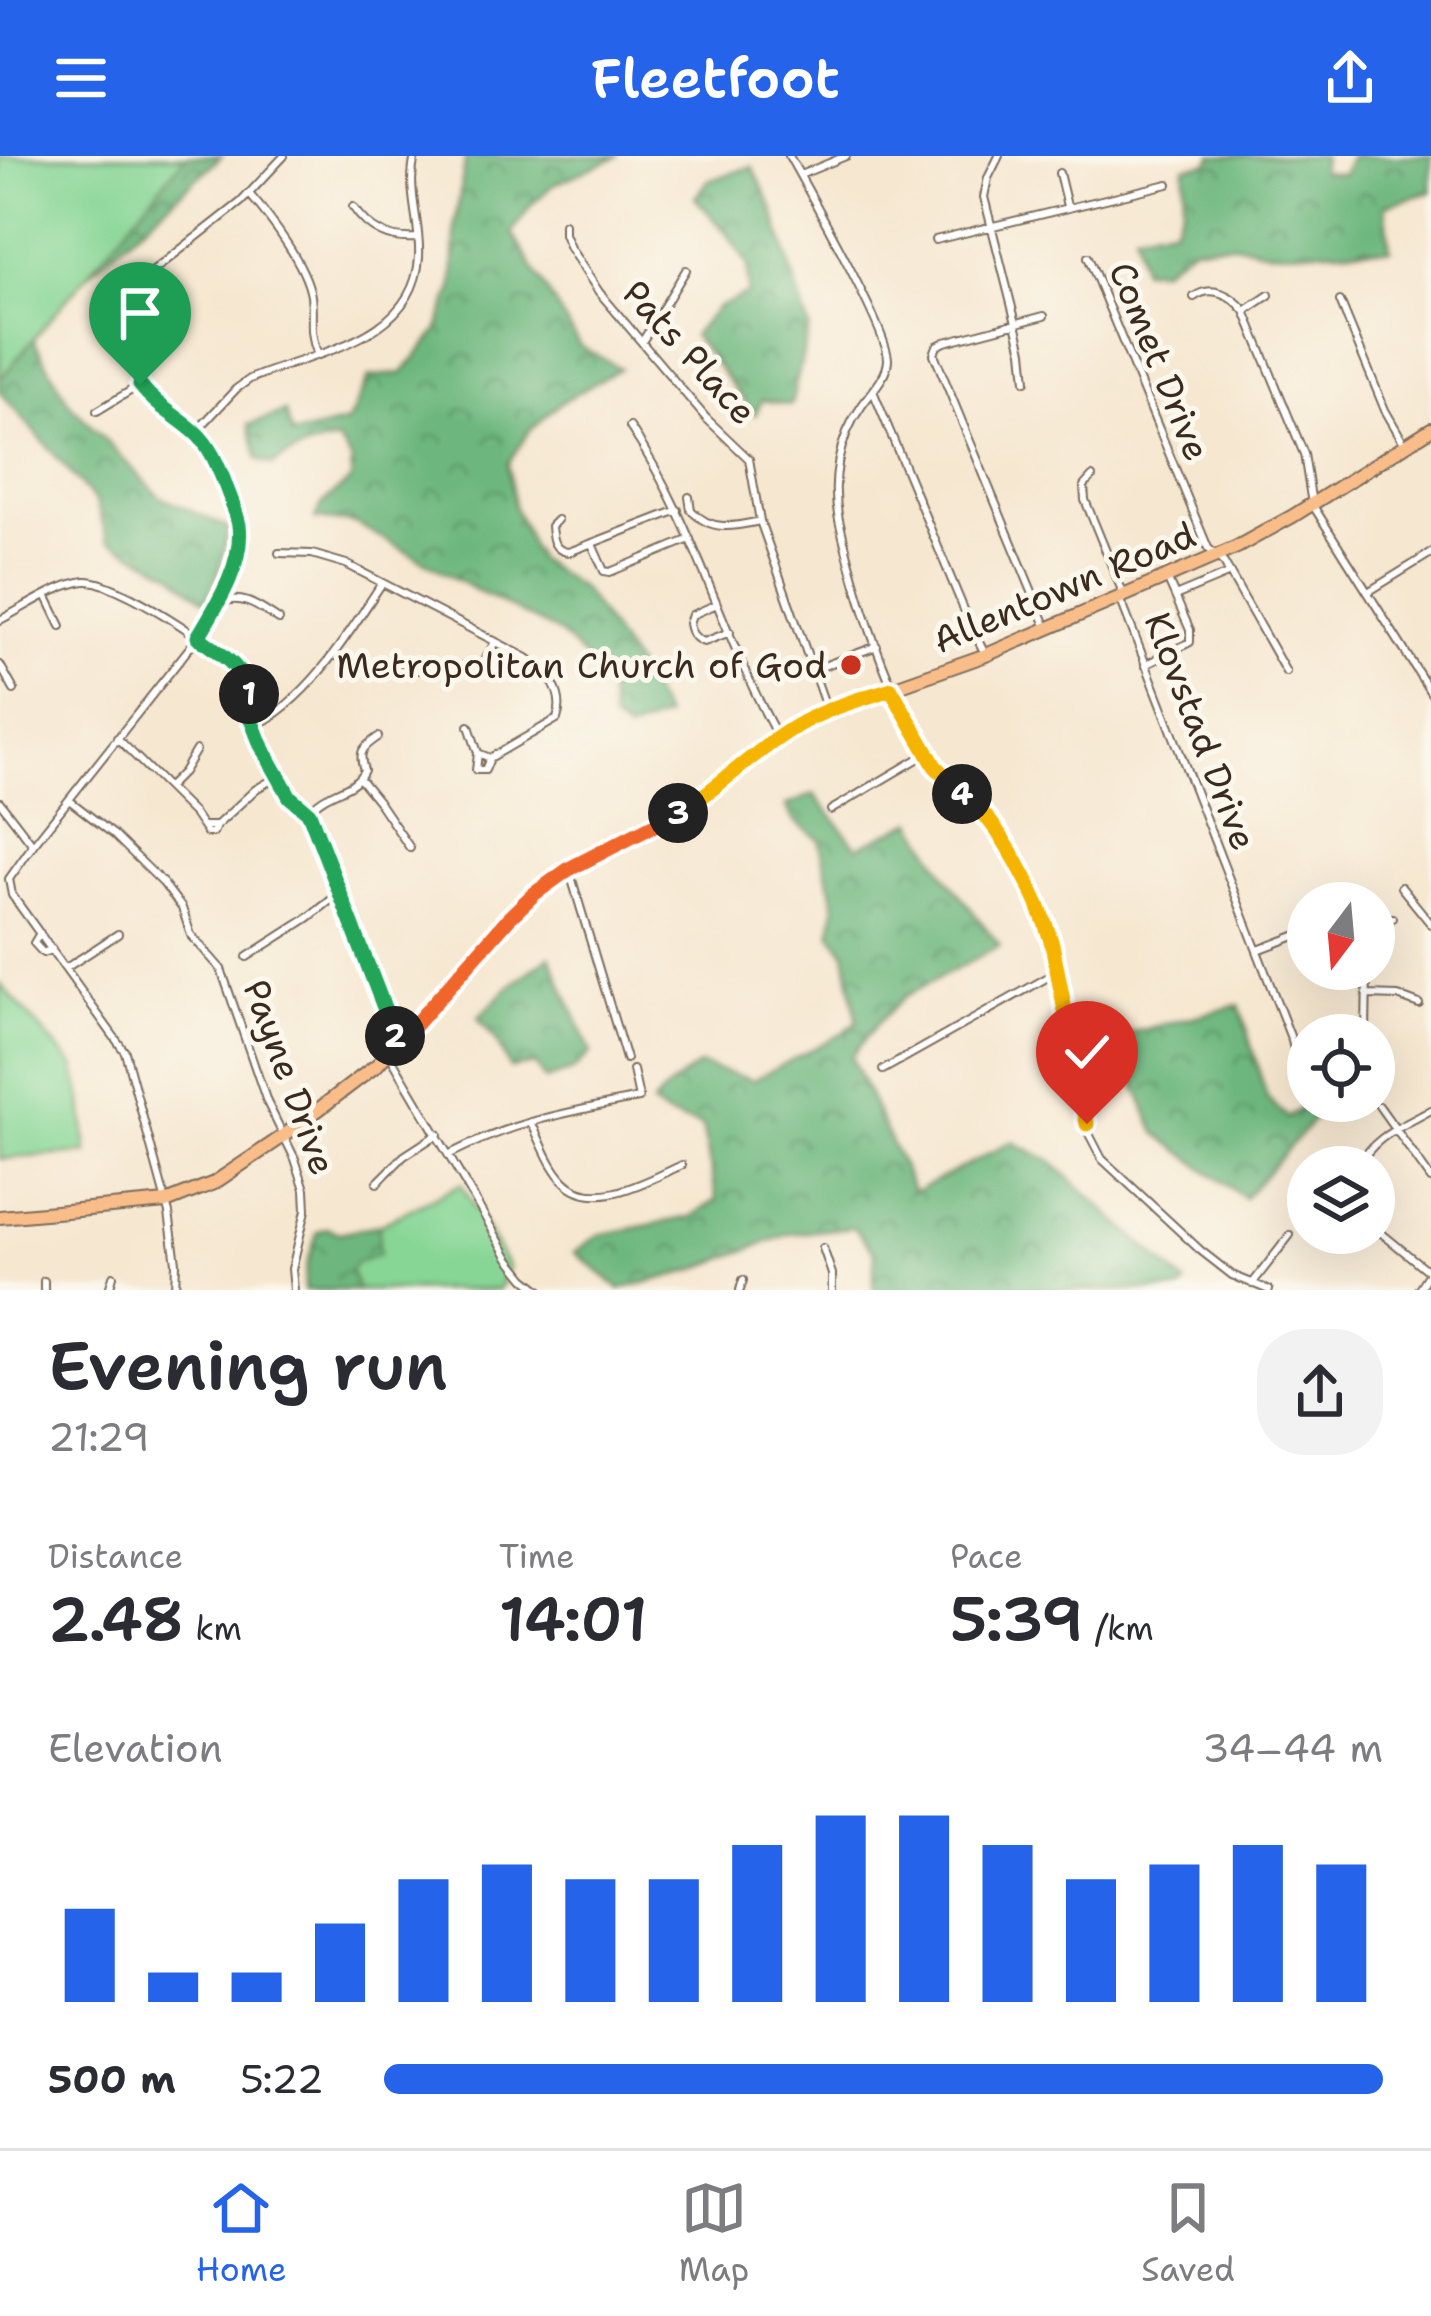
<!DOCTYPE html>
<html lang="en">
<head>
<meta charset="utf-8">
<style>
  :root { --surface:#fff; --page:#f2f2f3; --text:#2b2b33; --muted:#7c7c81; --line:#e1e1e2; --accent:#2563eb }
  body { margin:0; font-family:"Shantell Sans",sans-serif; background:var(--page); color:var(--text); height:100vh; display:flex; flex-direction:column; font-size:45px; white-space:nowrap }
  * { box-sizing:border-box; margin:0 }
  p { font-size:39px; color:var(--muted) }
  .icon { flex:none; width:66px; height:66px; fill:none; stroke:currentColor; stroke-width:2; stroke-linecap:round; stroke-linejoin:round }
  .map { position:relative; height:1134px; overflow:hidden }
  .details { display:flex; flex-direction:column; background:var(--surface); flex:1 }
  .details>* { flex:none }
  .needle { width:78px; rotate:196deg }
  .controls { position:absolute; left:1287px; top:726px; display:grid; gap:24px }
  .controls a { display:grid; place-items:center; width:108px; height:108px; border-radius:50%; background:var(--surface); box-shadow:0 12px 48px #0002; font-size:60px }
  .pin { position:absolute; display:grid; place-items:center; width:102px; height:102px; color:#fff; margin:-123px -51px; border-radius:50% 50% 50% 0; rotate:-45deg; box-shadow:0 0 12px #0007 }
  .pin .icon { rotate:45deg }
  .km { position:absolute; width:60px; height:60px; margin:-30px; border-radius:50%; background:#222; color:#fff; font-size:33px; line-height:60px; text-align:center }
  .round { display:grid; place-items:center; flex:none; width:126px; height:126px; border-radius:48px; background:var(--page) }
  .summary { display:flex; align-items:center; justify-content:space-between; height:204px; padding:0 48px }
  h1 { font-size:66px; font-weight:600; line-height:90px }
  .metrics { display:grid; grid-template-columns:repeat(3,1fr); gap:18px; height:204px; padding:12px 48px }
  .metrics div { display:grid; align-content:center }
  .metrics b { font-size:60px; font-weight:600 }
  .metrics small { font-size:33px; font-weight:400 }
  .metrics p { font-size:33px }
  .chart { height:336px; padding:24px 48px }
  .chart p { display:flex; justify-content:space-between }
  .chart svg { width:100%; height:216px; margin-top:12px; stroke:var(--accent); stroke-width:6 }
  ul { padding:0 48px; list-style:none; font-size:39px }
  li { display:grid; grid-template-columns:192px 144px 1fr; align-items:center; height:90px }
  li i { height:30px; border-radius:15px; background:var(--accent) }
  header { display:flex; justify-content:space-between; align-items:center; height:156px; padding:0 48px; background:var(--accent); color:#fff; font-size:54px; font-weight:600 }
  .dock { display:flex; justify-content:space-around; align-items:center; height:168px; border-top:3px solid var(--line); background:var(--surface); font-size:33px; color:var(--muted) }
  .dock a { display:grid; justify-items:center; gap:6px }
  .dock .on { color:var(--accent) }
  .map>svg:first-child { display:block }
</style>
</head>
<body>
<header><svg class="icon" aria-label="menu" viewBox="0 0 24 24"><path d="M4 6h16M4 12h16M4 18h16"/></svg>Fleetfoot<svg class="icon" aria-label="share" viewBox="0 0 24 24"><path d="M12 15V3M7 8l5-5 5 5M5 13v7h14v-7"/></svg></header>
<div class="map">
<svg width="1431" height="1134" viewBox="0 0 1431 1134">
  <defs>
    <pattern id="forest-crowns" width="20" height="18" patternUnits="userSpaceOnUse" patternTransform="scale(3)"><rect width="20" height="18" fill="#6db77e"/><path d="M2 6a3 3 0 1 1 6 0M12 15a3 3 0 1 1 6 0" fill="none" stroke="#5b9567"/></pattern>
  </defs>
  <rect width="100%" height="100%" fill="#fbf7ec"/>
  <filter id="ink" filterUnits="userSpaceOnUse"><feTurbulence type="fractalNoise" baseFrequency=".00833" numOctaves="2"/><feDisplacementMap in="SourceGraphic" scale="24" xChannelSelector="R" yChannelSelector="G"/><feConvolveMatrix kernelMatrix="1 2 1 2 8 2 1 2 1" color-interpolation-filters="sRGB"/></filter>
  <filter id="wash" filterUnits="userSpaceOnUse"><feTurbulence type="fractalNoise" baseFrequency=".004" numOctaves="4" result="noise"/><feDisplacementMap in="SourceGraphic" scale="48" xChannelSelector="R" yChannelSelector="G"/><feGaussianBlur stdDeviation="2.7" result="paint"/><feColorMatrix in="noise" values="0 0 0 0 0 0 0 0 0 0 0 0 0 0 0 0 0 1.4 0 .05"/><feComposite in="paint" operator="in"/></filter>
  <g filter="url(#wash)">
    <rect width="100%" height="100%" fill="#f6e7d0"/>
    <path fill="url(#forest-crowns)" stroke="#54704e" stroke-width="3" d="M 0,0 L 222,0 L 72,133 L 32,181 L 69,247 L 159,340 L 228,372 C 225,399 219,422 205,445 L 172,417 L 108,384 L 96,346 L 0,236 Z
      M 466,0 L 619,0 L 553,29 L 531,49 L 512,77 L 580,190 L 620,212 L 560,247 L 529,275 L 508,308 L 514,350 L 537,403 L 582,433 L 631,503 L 665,561 L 628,576 L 612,565 L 609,537 L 585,502 L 558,476 L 483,438 L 355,367 L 315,363 L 323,347 L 351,324 L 352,305 L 338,285 C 314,288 293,295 273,309 L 258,304 L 249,269 L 285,256 L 292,279 L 348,266 L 369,221 L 403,217 L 437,176 L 453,132 L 455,69 Z
      M 1212,0 L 1323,0 L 1321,16 L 1343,18 L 1351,0 L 1431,0 L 1431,36 L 1385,49 L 1390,93 L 1269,95 L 1235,88 L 1193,90 L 1161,113 L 1142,113 L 1135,76 L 1174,71 L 1183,51 L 1185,11 L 1209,7 Z
      M 752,10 L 773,53 L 809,172 L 791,249 L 762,244 L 755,259 L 693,179 L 717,152 L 748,138 L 748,109 L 726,76 L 695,42 L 708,25 Z
      M 814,638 L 857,691 L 914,665 L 946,721 L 1000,790 L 905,840 L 875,870 L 851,901 L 914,1036 L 1012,986 L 1051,1005 L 1186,1128 L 1181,1134 L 873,1134 L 875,1096 L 854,1071 L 789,1078 L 691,1115 L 620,1133 L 575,1096 L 599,1079 L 691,1061 L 717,1044 L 702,970 L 668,960 L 652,949 C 665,932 681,920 700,909 L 753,924 L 841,878 L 857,866 L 845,796 L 831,777 L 835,751 L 819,683 L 793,664 L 786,650 Z
      M 550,800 L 591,897 L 573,915 L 545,924 L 535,908 L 510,912 L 496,884 L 478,862 L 509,831 Z
      M 1239,849 L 1267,942 L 1288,962 L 1310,945 L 1330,945 L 1244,1042 L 1156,977 L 1115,881 Z
      M 379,1069 L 380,1099 L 357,1106 L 350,1114 L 358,1134 L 304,1134 L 306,1112 L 317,1077 L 327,1072 L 339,1077 Z"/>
    <path fill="#87d695" stroke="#61805a" stroke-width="3" d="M 0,0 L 186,0 L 0,223 Z
      M 0,828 L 74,910 L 82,944 L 87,997 L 0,1003 Z
      M 461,1028 L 508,1111 L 499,1134 L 358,1134 L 350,1114 L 357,1106 L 379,1098 L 379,1069 Z"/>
  </g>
  <g filter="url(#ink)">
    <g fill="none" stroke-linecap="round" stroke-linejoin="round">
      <defs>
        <path id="street" d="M 789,0 C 807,32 889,178 888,204 C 887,222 870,237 861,251 C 838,283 831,326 839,364 C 858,445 887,539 934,609 C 948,629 970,640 986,658 C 1008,683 1043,755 1052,788 L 1089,978 L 1102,1003 L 1200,1094 L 1232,1119 L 1269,1134
          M 999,0 L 988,22 L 984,41 L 1023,195 L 1026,225
          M 1059,17 L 1067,50
          M 800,19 L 846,0
          M 251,40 C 271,63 306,109 311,140 C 314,162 308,172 317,197
          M 353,51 C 369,75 389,84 417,82
          M 564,68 L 564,78 L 570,92 L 599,136 L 706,262 L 749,303 L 760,365 L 827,554
          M 935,84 L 1168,28
          M 1088,101 L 1208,392 L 1224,407 L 1286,516
          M 1194,141 C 1212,128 1232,139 1245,155 L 1304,298 L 1312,348 L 1431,537
          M 1340,145 L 1385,254 L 1404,287
          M 1245,155 L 1269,139
          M 1044,160 L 945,186 L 937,190 L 934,198 L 1047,472
          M 642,186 L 686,114
          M 873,235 L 970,468 L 984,496
          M 97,255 L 140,229
          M 630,271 C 695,367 722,481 778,581
          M 195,277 L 236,233 L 250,223 C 312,196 414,186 419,101 C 421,66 406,35 415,0
          M 1092,321 L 1084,330 L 1085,344 L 1123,437
          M 689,341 L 691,354 C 711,376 733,371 760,365
          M 557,364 L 551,370 C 552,384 554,395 569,396 L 678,354
          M 592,388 L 604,415 L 610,416 L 690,383
          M 279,397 L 312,398 L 346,408 L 527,502 C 548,516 566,537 557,563 L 490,602 L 478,597
          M 1368,436 L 1431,397
          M 1175,440 L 1230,417
          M 47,441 L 61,470
          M 1120,442 L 1292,885 L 1296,901 L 1297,931
          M 220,447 C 243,437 260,452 279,464
          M 717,448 L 692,459 L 689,467 C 690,476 695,483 704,486 L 730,476
          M 0,464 C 26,451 56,429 85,425 C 114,422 225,494 242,519 C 253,535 246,555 253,573 C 262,594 275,621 289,639 C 295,646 303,649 309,657 L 397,885
          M 336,499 C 344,505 351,510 361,512 C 382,517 469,514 485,504 L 495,486
          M 0,509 L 14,534
          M 1145,509 L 1190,486 L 1190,474 L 1167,422
          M 813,514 L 877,490
          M 469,570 L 478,597 L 476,614 L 485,614 L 490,602
          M 253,571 C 308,545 350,476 382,427
          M 117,582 L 194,658 L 207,677 L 213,677 L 216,670
          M 360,623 L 378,645 L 410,692
          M 168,631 L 183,616 L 196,594
          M 69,644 L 113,678 L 163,727 L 182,752 L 191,779 L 221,813 L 267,946 L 295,1003 L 305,1033 L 306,1054 L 292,1113 L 294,1134
          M 0,646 L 33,689
          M 831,654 L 926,598
          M 309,657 C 321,635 355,636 364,614 C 358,596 362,592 378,581
          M 203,670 L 216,670 L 256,633 L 277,621
          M 570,717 L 626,903
          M 1401,731 L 1431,768
          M 1374,762 L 1393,762
          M 40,777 L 34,787 L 43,797 L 52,793
          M 1258,794 L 1308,775
          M 247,801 L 308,762 L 341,736
          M 66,812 L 118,778
          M 1367,839 L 1398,840 L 1419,848
          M 1366,879 L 1367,813
          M 389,898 L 509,1102 L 525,1122 L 540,1134
          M 883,914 L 1057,816
          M 1379,950 L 1431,1023
          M 531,966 C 541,985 549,1010 564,1025 C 595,1057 650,1023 682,1009
          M 450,998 C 515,965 569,956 639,942 L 633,914
          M 1359,1011 C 1372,980 1404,970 1431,954
          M 377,1027 L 404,1000 L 438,978
          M 1374,1071 L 1429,1116
          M 823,1092 L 832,1118 L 832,1134
          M 1252,1128 L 1290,1079
          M 44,1134 L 44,1125
          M 109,1134 L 113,1120
          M 175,1134 L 176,1107 L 169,1057 L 125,896 L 12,739 L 9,723 L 33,689 L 198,481 L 229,422 L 239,388 L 239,372 L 217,310 L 200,282 L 160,251 L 140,229 L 128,198 L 127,167 L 138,134 L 152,116 L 241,46 L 284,0
          M 740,1134 L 743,1124
          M 1418,1134 L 1429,1117"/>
        <path id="primary" d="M 0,1061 L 166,1046 L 214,1027 L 282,981 L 377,909 L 509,762 L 534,738 L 569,713 L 694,647 L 790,574 L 827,555 L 986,499 L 1237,391 L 1293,360 L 1431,273"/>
      </defs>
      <use href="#street" stroke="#7c6c5c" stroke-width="10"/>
      <use href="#primary" stroke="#7c6c5c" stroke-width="16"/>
      <use href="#street" stroke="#fff" stroke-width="6"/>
      <use href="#primary" stroke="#f9bd89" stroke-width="12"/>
    </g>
  </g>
  <g fill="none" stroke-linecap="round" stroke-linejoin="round" filter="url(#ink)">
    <defs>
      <path id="split-1" d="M 140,229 C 156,250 177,260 196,277 C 210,290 217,308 224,325 C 229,340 236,354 239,369 C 244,408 217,449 198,481 C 219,497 244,511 249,538"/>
      <path id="split-2" d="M 249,538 L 250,561 L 261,589 L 290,641 L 309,657 L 395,880"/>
      <path id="split-3" d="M 395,880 L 398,888 L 509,762 L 534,738 L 569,713 L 678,657"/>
      <path id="split-4" d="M 678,657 C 719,632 752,597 793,572 C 823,553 858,544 891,533 L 935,610 L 962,638"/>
      <path id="split-5" d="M 962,638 C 1002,667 1038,740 1052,788 L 1087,968"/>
    </defs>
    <use href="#split-1" stroke="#fff" stroke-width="24"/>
    <use href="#split-2" stroke="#fff" stroke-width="24"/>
    <use href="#split-3" stroke="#fff" stroke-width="24"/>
    <use href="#split-4" stroke="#fff" stroke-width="24"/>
    <use href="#split-5" stroke="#fff" stroke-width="24"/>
    <use href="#split-1" stroke="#22a559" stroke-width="15"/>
    <use href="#split-2" stroke="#22a559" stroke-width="15"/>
    <use href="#split-3" stroke="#f0652b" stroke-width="15"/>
    <use href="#split-4" stroke="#f5b400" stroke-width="15"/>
    <use href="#split-5" stroke="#f5b400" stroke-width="15"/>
  </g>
  <circle fill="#c8321e" stroke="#fbf7ec" stroke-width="4.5" cx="851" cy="509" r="12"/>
  <g text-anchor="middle" stroke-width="10" stroke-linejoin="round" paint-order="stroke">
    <g font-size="36" fill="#3b2a1e" stroke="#fbf7ec">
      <text transform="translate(690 196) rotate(48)" y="13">Pats Place</text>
      <text transform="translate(1160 205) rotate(68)" y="13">Comet Drive</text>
      <text transform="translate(1064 431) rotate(-23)" y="13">Allentown Road</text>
      <text transform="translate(1201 575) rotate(69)" y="13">Klovstad Drive</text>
      <text transform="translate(290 921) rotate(70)" y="13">Payne Drive</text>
    </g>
    <g font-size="36" fill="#3b2a1e" stroke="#fbf7ec" text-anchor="end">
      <text x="827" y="522">Metropolitan Church of God</text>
    </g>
  </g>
</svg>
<div class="controls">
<a><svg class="needle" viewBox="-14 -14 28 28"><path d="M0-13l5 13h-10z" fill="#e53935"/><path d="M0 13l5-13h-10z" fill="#7c7c81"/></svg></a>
<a><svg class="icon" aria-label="locate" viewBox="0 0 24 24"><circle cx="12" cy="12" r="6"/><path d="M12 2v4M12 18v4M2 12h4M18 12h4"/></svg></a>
<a><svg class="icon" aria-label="layers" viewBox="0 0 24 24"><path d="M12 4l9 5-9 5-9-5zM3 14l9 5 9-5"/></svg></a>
</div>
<div class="pin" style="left:140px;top:229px;background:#1e9e55"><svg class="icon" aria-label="arrive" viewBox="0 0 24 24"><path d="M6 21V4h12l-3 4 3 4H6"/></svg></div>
<div class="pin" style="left:1087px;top:968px;background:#d93025"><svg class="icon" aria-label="check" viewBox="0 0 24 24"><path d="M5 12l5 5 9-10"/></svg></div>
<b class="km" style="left:249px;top:538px">1</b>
<b class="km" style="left:395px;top:880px">2</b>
<b class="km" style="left:678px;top:657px">3</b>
<b class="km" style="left:962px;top:638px">4</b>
</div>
<section class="details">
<div class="summary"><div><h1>Evening run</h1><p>21:29</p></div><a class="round"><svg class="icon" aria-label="share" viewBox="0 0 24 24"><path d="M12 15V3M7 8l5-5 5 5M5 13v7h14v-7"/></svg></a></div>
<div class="metrics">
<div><p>Distance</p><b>2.48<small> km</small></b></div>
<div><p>Time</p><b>14:01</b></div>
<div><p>Pace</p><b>5:39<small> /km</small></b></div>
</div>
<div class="chart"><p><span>Elevation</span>34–44 m</p>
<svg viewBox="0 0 160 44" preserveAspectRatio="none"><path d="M5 44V25M15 44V38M25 44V38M35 44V28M45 44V19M55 44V16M65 44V19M75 44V19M85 44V12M95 44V6M105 44V6M115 44V12M125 44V19M135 44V16M145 44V12M155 44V16"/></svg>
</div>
<ul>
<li><b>500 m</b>5:22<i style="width:100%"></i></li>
</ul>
</section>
<nav class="dock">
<a class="on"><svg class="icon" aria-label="home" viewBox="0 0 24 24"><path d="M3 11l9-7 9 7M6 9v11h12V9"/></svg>Home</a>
<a><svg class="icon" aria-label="map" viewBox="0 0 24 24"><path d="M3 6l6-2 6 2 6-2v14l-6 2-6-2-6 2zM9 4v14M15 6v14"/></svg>Map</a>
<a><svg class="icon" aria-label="saved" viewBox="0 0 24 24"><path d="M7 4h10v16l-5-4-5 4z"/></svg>Saved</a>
</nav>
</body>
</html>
